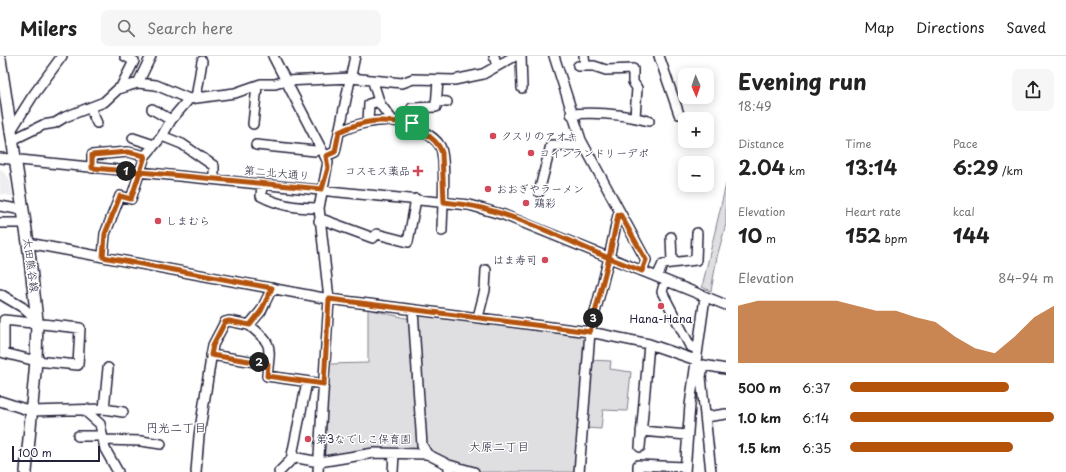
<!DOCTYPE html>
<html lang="en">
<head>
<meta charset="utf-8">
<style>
  :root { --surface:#fff; --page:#f6f6f6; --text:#222; --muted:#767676; --line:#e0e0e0; --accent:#b45309 }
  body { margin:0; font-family:"Playpen Sans","Klee One",sans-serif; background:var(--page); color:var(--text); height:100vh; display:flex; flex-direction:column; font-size:15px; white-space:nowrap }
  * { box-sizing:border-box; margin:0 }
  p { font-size:13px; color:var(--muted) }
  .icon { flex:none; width:22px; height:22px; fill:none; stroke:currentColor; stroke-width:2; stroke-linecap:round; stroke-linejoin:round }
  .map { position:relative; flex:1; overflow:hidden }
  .sheet { display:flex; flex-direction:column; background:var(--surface); width:340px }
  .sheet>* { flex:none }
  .needle { width:26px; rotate:178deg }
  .buttons { position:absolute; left:678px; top:12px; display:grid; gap:8px }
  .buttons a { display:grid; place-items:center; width:36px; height:36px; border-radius:8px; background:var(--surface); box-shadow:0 2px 10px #0003; font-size:20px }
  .scale { position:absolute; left:12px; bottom:10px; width:88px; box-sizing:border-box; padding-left:4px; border:2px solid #22223b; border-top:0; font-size:11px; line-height:14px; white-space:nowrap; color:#22223b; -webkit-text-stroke:3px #fff; paint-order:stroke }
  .pin { position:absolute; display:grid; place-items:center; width:34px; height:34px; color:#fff; margin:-17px; border-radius:8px; box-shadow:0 2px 6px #0006 }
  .km { position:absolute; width:20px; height:20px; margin:-10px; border-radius:50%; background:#222; color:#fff; font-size:11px; line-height:20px; text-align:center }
  .round { display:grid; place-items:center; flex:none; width:42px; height:42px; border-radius:8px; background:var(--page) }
  .overview { display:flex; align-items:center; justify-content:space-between; height:68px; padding:0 12px }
  h1 { font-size:22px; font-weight:700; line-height:30px }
  .metrics { display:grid; grid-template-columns:repeat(3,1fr); gap:6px; height:68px; padding:4px 12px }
  .metrics div { display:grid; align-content:center }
  .metrics b { font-size:20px; font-weight:700 }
  .metrics small { font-size:11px; font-weight:400 }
  .metrics p { font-size:11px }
  .chart { height:112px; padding:8px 12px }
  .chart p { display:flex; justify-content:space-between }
  .chart svg { width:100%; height:72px; margin-top:4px; fill:var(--accent); opacity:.7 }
  ul { padding:0 12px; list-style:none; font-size:13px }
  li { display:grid; grid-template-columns:64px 48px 1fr; align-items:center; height:30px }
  li i { height:10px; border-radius:5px; background:var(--accent) }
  header { display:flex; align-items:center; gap:24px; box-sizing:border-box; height:56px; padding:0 20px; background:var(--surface); border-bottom:1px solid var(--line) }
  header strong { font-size:19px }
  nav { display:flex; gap:22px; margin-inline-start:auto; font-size:14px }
  .search { width:280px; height:36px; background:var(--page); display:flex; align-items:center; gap:10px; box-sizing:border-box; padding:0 14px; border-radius:8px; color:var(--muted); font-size:15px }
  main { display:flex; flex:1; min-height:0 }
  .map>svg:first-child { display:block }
</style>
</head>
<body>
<header>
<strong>Milers</strong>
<div class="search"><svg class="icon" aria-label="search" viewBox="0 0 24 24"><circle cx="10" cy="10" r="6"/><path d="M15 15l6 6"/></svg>Search here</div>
<nav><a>Map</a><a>Directions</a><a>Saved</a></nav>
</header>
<main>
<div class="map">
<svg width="726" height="416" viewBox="0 0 726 416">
  <rect width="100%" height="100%" fill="#fff"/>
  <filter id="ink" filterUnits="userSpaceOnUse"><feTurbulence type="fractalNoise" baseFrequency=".025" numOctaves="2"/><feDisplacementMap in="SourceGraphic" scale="8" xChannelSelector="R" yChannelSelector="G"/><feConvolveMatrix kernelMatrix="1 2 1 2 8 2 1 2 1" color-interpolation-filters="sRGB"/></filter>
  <g filter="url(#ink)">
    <path fill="#eeeef1" d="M 0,112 L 9,122 L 13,140 L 0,138 Z"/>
    <path fill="#dfdfe2" stroke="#80808e" d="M 726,128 L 726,168 L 717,201 L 711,235 L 702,231 Z
      M 368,253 L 410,263 L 420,395 L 322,403 L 328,308 L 368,307 Z
      M 414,256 L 587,278 L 576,416 C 545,416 510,416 479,416 C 464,414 435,400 424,389 Z
      M 589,304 L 611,305 L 610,313 L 631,316 L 627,355 L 603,354 L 601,373 L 585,372 Z"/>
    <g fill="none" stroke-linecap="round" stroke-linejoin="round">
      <defs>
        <path id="minor" d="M 273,0 L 328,106 L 319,152 L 329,243 L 318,416
          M 494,0 L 497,10
          M 521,0 L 522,32
          M 554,0 L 581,84 L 646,204 L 642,215
          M 584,0 L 585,10
          M 659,0 L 679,58
          M 578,10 L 594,10 L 606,14 L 633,13 L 633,26 L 637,32 L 635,61
          M 373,26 L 380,48 L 393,65 L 412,67 C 420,76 434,79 440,90 C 447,104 442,158 442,175
          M 138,27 L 151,0
          M 121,31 L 134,5 L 125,0
          M 196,42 L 202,5
          M 436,45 L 447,46
          M 90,52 L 97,67
          M 152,53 L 171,64
          M 571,58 C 598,56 623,58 649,65
          M 368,65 L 369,48 L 379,45
          M 412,67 L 412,52 L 436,51 L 438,24
          M 253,68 L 257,30
          M 10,76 L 32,41 L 62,0
          M 339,76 C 359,67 371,65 392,64
          M 162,80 L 182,88 L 214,110 L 214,123
          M 133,82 L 154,89
          M 12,84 L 43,69 L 55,67 L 65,61 L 104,46 L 118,33 L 138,27 L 156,29 L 189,43
          M 256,89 L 315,95 L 321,93
          M 326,100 L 335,96 L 355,0
          M 0,102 L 469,149 L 504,159 L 726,249
          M 92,112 L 92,99 L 128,96 L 145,100
          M 262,128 L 261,140 C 280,150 297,152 319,152
          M 539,136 L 551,89 L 584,90
          M 0,150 L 23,154
          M 319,165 L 324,164 L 373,182 L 377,178 L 408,186 L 416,143
          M 0,167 L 25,167
          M 671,181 L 672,206
          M 28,187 L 329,243 L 590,276 L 649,288 L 696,304
          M 103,201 L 105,178 L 120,140 L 131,143 L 145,100 L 162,80 L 171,64 L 189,43 L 235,37 L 261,28 L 275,28 L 285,25 L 351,22 L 402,27 L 413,23 L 454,24 L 483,18 L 515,0
          M 657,221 L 663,208 L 696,204 L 697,177
          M 665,225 L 662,236 L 690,290 L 697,293
          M 0,238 L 22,251 L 37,264
          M 413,254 L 422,389 L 427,398 L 449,409 L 449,416
          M 478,261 L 485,234 L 486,214
          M 4,264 L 80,272 L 78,309 L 36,305 L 4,297 Z
          M 249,269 C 274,289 270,290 267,320 L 324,328
          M 211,299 L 268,308
          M 0,345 L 31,355 L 104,353 L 123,356
          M 104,353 L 108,312
          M 84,354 L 100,368 L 105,393 L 118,416
          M 705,361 L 726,358
          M 641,375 L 687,379
          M 78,380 L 102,380
          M 103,384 L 141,385 L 161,388
          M 640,391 L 649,288
          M 291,404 L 307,326
          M 449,409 L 474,416
          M 196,416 L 199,380 L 213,289 L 225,266 L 229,265 L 249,269 L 261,255 L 272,232
          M 279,416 L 291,404 L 298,402 L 319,406 L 374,397 L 427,398
          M 393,416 L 394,398
          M 579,416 L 590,276 L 609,202 L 618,159 L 620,158
          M 638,416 L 638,409 L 685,411
          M 685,416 L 690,349 L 705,241
          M 711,416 L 701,321 L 703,309 L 726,313"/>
        <path id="major" d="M 0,3 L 28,187 L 37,264 L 36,305 L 26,416"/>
      </defs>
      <use href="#minor" stroke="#22223b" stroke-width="12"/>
      <use href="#major" stroke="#22223b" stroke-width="14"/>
      <use href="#minor" stroke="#fff" stroke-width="9"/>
      <use href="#major" stroke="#fff" stroke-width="11"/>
    </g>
  </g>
  <g fill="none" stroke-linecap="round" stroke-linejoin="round" filter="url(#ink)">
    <defs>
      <path id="route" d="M 412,67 C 381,64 368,62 339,76 L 335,96 L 326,100 L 328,112 L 322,133 L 140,116 L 145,100 L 128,96 L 92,99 L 92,112 L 140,116 L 131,143 L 120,140 L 105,178 L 103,201 L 272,232 L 261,255 L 250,269 L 229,265 L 225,266 L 213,289 L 211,299 L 268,308 L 267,320 L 324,328 L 329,243 L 590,276 L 609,202 L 618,159 L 620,158 L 646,204 L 642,215 L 609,202 C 570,186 530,165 489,154 C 474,149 459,148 444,146 L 442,97 C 437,81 422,78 412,67"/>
    </defs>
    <use href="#route" stroke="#fff" stroke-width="8"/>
    <use href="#route" stroke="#b45309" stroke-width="5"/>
  </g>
  <g fill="#d1495b" stroke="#fff" stroke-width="1.5">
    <circle cx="493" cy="80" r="4"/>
    <circle cx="531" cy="97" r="4"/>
    <path d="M416 109h4v4h4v4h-4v4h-4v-4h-4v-4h4z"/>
    <circle cx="488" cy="133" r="4"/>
    <circle cx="526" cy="147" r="4"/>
    <circle cx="158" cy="165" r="4"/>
    <circle cx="545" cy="204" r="4"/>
    <circle cx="661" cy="250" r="4"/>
    <circle cx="308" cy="383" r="4"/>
  </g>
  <g text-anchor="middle" stroke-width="3" stroke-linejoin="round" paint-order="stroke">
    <g font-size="11" fill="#22223b" stroke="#fff" text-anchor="start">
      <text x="501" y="84">クスリのアオキ</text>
      <text x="539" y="101">コインランドリーデポ</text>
      <text x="410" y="119" text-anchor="end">コスモス薬品</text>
      <text x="496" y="137">おおぎやラーメン</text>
      <text x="534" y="151">鶏彩</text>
      <text x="166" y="169">しまむら</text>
      <text x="537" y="208" text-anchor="end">はま寿司</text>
      <text x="661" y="267" text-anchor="middle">Hana-Hana</text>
      <text x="316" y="387">第3なでしこ保育園</text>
    </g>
    <g font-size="11" fill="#22223b" stroke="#fff">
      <text transform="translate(277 117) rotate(5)" y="4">第二北大通り</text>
      <text transform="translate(31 209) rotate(82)" y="4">太田熊谷線</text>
    </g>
    <g font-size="12" fill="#22223b" stroke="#fff">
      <text x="176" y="376">円光二丁目</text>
      <text x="499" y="395">大原二丁目</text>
    </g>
  </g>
</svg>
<div class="buttons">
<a><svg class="needle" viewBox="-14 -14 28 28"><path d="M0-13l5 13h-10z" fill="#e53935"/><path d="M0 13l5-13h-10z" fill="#767676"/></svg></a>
<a>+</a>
<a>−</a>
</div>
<div class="scale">100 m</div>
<div class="pin" style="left:412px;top:67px;background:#1e9e55"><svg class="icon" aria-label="arrive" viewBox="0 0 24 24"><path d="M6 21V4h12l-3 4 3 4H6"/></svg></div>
<b class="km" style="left:126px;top:115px">1</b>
<b class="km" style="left:259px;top:306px">2</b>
<b class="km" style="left:593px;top:262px">3</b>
</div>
<section class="sheet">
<div class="overview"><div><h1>Evening run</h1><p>18:49</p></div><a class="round"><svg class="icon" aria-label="share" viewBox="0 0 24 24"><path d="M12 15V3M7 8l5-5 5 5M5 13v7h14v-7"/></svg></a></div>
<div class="metrics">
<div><p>Distance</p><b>2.04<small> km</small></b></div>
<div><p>Time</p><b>13:14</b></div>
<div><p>Pace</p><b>6:29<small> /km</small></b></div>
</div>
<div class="metrics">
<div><p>Elevation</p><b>10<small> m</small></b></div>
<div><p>Heart rate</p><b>152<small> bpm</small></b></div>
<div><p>kcal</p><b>144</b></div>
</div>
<div class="chart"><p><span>Elevation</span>84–94 m</p>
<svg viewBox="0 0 160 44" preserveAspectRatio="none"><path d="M0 44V9L10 6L20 6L30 6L40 6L50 6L60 9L70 12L80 12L90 16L100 19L110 28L120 35L130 38L140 28L150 16L160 9V44z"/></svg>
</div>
<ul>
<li><b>500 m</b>6:37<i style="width:78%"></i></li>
<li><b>1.0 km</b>6:14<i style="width:100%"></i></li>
<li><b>1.5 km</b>6:35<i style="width:80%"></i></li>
</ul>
</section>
</main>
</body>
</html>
